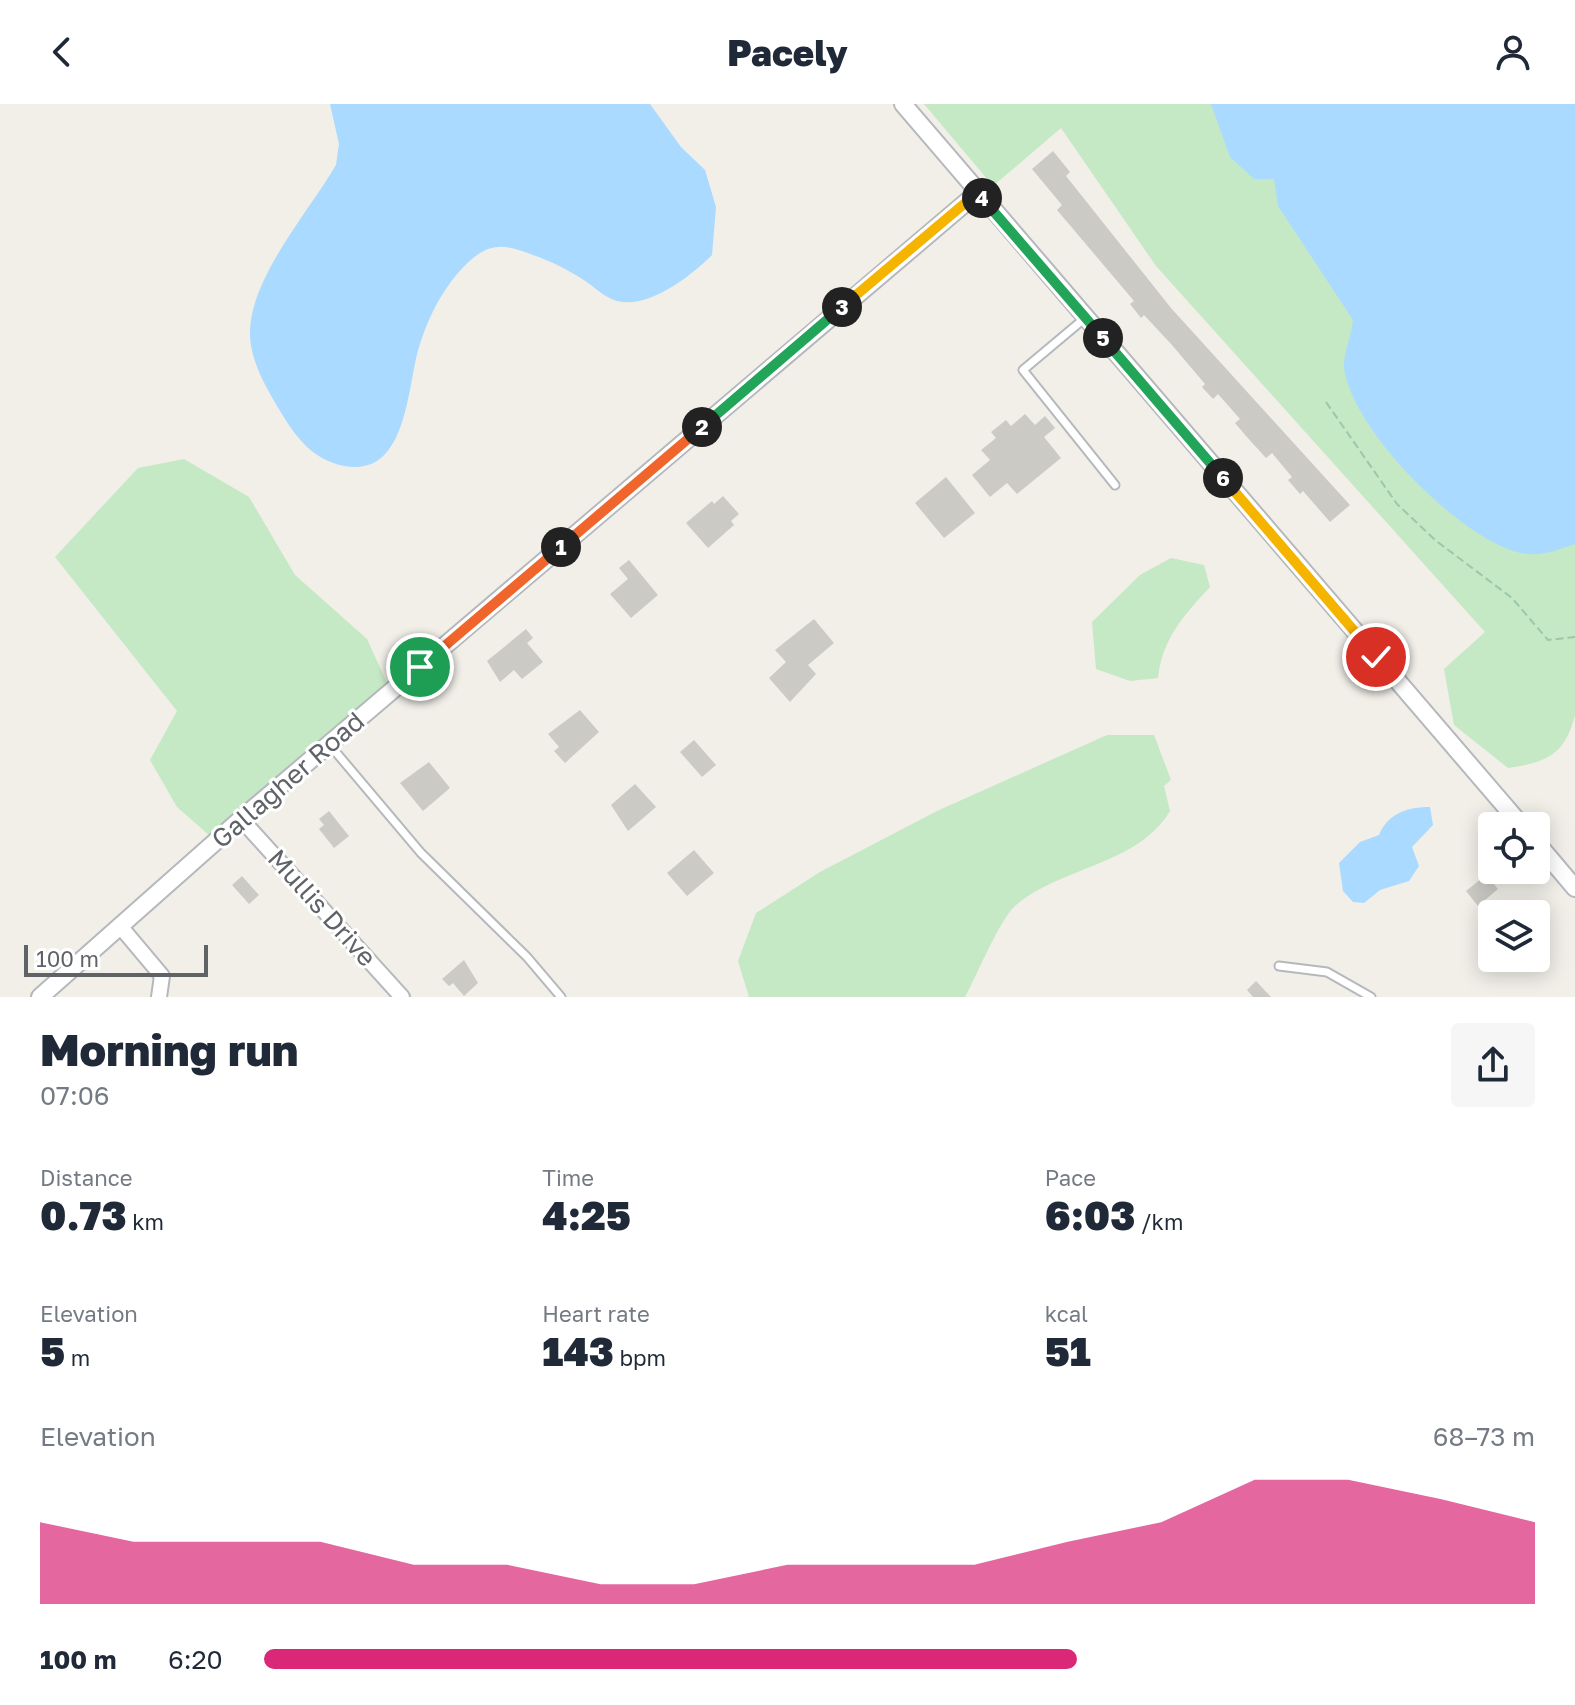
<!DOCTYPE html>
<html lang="en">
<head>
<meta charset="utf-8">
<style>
  :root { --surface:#fff; --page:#f6f6f7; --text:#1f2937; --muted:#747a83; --accent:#db2777 }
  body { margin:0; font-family:"Golos Text",sans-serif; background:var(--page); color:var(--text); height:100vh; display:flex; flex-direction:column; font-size:30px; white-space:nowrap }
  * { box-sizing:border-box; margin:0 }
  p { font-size:26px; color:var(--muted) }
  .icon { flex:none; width:44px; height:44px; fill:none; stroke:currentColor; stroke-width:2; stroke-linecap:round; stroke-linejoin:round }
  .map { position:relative; height:893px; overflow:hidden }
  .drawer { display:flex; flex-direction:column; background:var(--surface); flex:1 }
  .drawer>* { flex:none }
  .controls { position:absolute; left:1478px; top:708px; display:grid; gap:16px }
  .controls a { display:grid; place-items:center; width:72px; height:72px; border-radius:8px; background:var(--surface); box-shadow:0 4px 20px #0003; font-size:40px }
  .scale { position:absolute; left:24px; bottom:20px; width:184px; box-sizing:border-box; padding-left:8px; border:4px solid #5f6368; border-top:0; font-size:22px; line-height:28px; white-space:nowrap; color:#5f6368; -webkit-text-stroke:6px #fff; paint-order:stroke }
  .pin { position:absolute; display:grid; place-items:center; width:68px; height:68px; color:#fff; margin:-34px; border:4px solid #fff; border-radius:50%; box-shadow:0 2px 8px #0007 }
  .km { position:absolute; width:40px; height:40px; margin:-20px; border-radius:50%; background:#222; color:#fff; font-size:22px; line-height:40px; text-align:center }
  .round { display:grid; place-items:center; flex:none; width:84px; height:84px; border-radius:8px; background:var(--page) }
  .headline { display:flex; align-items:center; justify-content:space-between; height:136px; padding:0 40px }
  h1 { font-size:44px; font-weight:800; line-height:60px }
  .stats { display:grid; grid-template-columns:repeat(3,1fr); gap:12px; height:136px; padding:8px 40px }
  .stats div { display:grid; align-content:center }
  .stats b { font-size:40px; font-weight:800 }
  .stats small { font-size:22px; font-weight:400 }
  .stats p { font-size:22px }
  .chart { height:224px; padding:16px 40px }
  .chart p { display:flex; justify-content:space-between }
  .chart svg { width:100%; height:144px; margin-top:8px; fill:var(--accent); opacity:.7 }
  ul { padding:0 40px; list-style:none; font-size:26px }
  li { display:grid; grid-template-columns:128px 96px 1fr; align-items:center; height:60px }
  li i { height:20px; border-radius:10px; background:var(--accent) }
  header { display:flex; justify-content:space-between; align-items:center; height:104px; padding:0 40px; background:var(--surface); font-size:36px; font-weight:800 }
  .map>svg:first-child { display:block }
</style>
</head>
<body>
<header><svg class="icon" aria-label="back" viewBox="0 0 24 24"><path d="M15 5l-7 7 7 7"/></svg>Pacely<svg class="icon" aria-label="person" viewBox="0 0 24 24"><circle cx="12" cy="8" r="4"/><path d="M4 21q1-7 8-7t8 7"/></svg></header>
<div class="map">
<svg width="1575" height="893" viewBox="0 0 1575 893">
  <rect width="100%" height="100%" fill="#f1efe8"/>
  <path fill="#c5e8c5" d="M 924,0 L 1575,0 L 1575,611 C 1565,651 1547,658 1508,664 L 1454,621 L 1444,565 L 1485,528 L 1156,162 L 1061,24 L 993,82 Z
    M 184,355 L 249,393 L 295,471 L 367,535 L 388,581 L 209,731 L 177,703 L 150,656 L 177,607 L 55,453 L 138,364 Z
    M 1171,454 L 1204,461 L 1210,483 C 1184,511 1162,535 1158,574 L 1130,577 L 1096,565 L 1092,518 L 1140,471 Z
    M 1107,631 L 1154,631 L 1171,676 L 1164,682 L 1170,707 C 1138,761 1060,763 1015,802 C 1000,815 976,873 965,893 L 749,893 L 738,857 L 756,809 L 820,768 L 937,707 Z"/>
  <path fill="#aadaff" d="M 330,0 L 650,0 L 681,43 L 705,66 L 716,103 L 712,151 C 691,172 649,205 617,197 C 603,193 594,182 582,175 C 567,165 550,157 533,151 C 523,147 509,142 498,143 C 481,144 468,158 458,169 C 440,190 427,216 419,243 C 407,282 408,374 344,362 C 314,356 297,335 282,310 C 268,287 251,259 250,232 C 248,176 308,109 336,61 L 339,40 Z
    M 1211,0 L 1575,0 L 1575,440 C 1557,446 1541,453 1521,449 C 1461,436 1352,326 1344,264 C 1343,250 1352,230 1353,216 L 1278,102 L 1274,75 L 1254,75 L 1230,53 Z
    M 1430,703 L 1433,721 L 1412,743 L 1419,762 L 1409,777 L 1380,786 L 1364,799 L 1353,798 L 1343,787 L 1339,759 L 1360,738 L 1379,731 C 1388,709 1408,703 1430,703 Z"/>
  <path fill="#cccac5" d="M 1053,47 L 1070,68 L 1066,72 L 1171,204 L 1350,401 L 1330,418 L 1303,387 L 1300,390 L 1288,376 L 1292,373 L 1272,349 L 1266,354 L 1246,332 L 1235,319 L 1240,315 L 1218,290 L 1213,295 L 1202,283 L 1205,280 L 1172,241 L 1144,211 L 1141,214 L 1130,200 L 1134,197 L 1057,106 L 1062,101 L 1032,65 Z
    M 1025,310 L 1035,321 L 1045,312 L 1055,324 L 1044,333 L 1061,354 L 1017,390 L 1007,379 L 990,393 L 972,371 L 990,356 L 981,346 L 996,334 L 991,328 L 1006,316 L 1011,322 Z
    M 946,373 L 975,409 L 944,434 L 915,399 Z
    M 723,392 L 739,410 L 731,417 L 734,421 L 708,444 L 686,419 L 712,397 L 714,400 Z
    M 629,456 L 658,491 L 631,514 L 610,490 L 628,475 L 619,464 Z
    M 814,515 L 834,539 L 808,561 L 816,570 L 790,598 L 769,574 L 786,558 L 775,546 Z
    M 526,525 L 533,534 L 527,539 L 543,558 L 522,575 L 514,566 L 500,578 L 487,557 Z
    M 580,606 L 599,628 L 565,659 L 554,647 L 559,643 L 548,630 Z
    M 694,636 L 716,661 L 702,673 L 680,648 Z
    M 429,658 L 450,684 L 423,707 L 400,679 Z
    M 635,680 L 656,703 L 628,727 L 611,701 Z
    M 329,707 L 349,732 L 334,744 L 319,725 L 324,721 L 319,715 Z
    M 694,746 L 714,769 L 687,792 L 667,769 Z
    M 1486,771 L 1498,785 L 1478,802 L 1466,787 Z
    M 242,772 L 259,791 L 249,800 L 232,781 Z
    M 464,856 L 478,879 L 464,892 L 453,879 L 449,882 L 442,875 Z
    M 1256,877 L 1271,893 L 1253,893 L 1247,886 Z"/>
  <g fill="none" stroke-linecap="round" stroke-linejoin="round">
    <defs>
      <path id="service" d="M 1085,214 L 1023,266 L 1115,381
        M 329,640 L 421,749 L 527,853 L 561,893
        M 1279,862 L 1327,868 L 1371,893"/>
      <path id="minor" d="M 241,715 L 402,893
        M 120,822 L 162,872 L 159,893"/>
      <path id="tertiary" d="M 903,0 L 1522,722
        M 1536,738 L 1575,784
        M 40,893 L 241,715 L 977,89"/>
    </defs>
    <use href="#service" stroke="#b5b8bc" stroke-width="11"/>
    <use href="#minor" stroke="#b5b8bc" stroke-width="18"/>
    <use href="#tertiary" stroke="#b5b8bc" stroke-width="20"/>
    <path stroke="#9cc7a9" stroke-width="2" stroke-dasharray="8 4" stroke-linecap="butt" d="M 1326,298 L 1397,400 L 1435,436 L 1512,494 L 1548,536 L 1575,533"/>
    <use href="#service" stroke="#fff" stroke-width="7"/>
    <use href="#minor" stroke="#fff" stroke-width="14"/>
    <use href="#tertiary" stroke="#fff" stroke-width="16"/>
  </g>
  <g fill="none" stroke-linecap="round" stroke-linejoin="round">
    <defs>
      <path id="split-1" d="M 420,563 L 561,443"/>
      <path id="split-2" d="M 561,443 L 702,323"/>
      <path id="split-3" d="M 702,323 L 842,203"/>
      <path id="split-4" d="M 842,203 L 977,89 L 982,94"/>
      <path id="split-5" d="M 982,94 L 1103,234"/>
      <path id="split-6" d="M 1103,234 L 1223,374"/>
      <path id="split-7" d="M 1223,374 L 1344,515"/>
      <path id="split-8" d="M 1344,515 L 1376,553"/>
    </defs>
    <use href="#split-1" stroke="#fff" stroke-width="16"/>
    <use href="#split-2" stroke="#fff" stroke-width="16"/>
    <use href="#split-3" stroke="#fff" stroke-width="16"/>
    <use href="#split-4" stroke="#fff" stroke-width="16"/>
    <use href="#split-5" stroke="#fff" stroke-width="16"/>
    <use href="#split-6" stroke="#fff" stroke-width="16"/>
    <use href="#split-7" stroke="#fff" stroke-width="16"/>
    <use href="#split-8" stroke="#fff" stroke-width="16"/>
    <use href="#split-1" stroke="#f0652b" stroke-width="10"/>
    <use href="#split-2" stroke="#f0652b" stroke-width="10"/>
    <use href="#split-3" stroke="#22a559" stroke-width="10"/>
    <use href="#split-4" stroke="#f5b400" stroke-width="10"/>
    <use href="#split-5" stroke="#22a559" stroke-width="10"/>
    <use href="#split-6" stroke="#22a559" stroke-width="10"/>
    <use href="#split-7" stroke="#f5b400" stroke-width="10"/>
    <use href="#split-8" stroke="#f5b400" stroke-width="10"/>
  </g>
  <g text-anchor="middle" stroke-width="6" stroke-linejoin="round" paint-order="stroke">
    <g font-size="26" fill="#5f6368" stroke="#fff">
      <text transform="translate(288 676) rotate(-41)" y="9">Gallagher Road</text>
      <text transform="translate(322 804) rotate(48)" y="9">Mullis Drive</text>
    </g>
  </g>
</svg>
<div class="controls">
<a><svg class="icon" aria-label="locate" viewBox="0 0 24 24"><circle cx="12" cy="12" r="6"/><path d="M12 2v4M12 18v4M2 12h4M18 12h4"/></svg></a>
<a><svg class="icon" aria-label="layers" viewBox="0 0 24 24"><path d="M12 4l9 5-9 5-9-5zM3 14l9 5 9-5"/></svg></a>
</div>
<div class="scale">100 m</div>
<div class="pin" style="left:420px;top:563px;background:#1e9e55"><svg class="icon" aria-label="arrive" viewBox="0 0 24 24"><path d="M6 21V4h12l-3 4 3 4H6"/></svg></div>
<div class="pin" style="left:1376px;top:553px;background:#d93025"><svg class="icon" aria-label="check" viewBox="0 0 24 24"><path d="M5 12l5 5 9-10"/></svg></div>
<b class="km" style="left:561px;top:443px">1</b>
<b class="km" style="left:702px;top:323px">2</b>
<b class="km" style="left:842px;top:203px">3</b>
<b class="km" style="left:982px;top:94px">4</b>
<b class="km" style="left:1103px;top:234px">5</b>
<b class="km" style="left:1223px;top:374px">6</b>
</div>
<section class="drawer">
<div class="headline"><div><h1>Morning run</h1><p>07:06</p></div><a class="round"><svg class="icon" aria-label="share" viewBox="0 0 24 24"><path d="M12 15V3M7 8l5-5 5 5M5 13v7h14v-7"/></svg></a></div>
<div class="stats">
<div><p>Distance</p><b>0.73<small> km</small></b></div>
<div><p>Time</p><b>4:25</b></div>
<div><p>Pace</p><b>6:03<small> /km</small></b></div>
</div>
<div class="stats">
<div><p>Elevation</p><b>5<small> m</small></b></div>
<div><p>Heart rate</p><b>143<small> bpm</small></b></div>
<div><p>kcal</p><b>51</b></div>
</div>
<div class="chart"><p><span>Elevation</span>68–73 m</p>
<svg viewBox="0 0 160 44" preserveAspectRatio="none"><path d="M0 44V19L10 25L20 25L30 25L40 32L50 32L60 38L70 38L80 32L90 32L100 32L110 25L120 19L130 6L140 6L150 12L160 19V44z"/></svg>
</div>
<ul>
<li><b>100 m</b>6:20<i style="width:64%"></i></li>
</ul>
</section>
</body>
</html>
